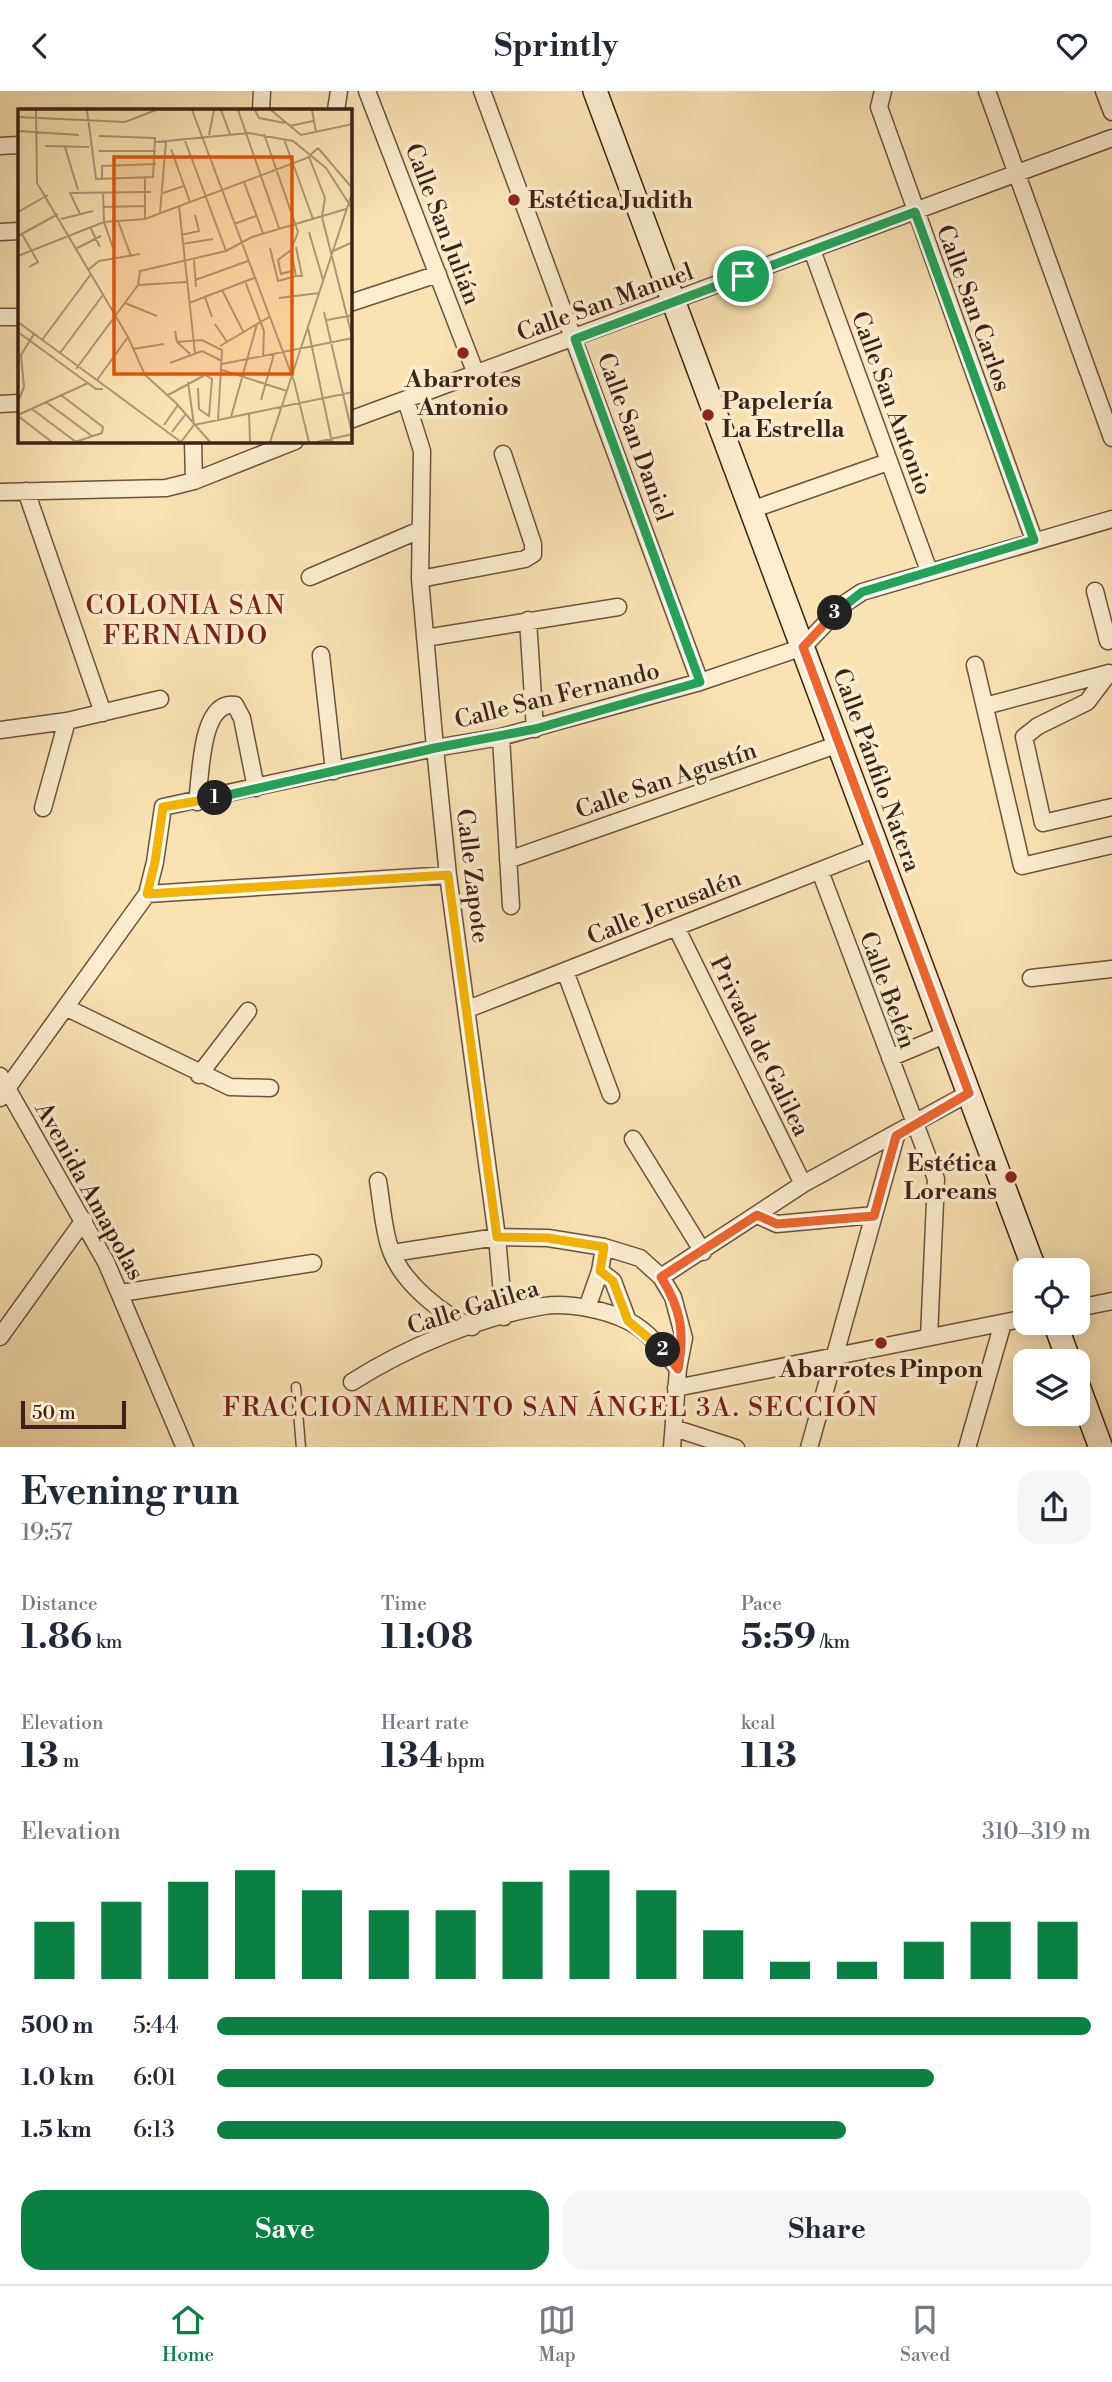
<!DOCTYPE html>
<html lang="en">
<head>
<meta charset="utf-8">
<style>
  :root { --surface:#fff; --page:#f6f6f7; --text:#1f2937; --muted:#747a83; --line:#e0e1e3; --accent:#0b8043 }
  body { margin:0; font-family:"Libre Bodoni",serif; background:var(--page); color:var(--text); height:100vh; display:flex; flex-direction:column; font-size:26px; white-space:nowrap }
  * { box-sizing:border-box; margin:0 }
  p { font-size:23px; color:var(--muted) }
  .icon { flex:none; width:38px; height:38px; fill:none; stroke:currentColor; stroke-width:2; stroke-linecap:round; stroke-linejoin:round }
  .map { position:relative; height:1356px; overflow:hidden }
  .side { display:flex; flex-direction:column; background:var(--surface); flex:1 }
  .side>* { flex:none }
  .buttons { position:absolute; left:1013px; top:1167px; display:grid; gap:14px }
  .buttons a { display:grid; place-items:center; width:77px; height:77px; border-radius:14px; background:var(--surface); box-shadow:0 4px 18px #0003; font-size:35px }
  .scale { position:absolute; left:21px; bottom:18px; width:105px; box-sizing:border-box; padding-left:7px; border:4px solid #3c2218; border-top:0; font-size:19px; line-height:24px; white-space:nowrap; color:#3c2218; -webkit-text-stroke:5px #fcedce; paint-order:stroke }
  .pin { position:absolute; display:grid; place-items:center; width:60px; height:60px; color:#fff; margin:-30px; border:4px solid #fff; border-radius:50%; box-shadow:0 2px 7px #0007 }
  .km { position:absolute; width:35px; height:35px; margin:-18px; border-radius:50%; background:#222; color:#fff; font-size:19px; line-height:35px; text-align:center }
  .round { display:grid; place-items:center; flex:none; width:74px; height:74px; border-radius:21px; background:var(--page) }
  .head { display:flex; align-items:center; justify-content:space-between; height:119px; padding:0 21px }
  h1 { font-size:38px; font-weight:700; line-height:52px }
  .figures { display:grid; grid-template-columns:repeat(3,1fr); gap:10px; height:119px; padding:7px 21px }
  .figures div { display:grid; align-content:center }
  .figures b { font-size:35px; font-weight:700 }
  .figures small { font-size:19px; font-weight:400 }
  .figures p { font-size:19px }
  .chart { height:196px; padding:14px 21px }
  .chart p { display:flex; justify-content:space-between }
  .chart svg { width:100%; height:126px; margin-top:7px; stroke:var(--accent); stroke-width:6 }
  .button { display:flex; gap:14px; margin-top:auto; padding:14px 21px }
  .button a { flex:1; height:80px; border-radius:21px; background:var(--accent); color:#fff; font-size:28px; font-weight:700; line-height:80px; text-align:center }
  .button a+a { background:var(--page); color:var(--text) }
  ul { padding:0 21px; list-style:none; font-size:23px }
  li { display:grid; grid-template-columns:112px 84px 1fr; align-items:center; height:52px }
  li i { height:18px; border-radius:9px; background:var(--accent) }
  header { display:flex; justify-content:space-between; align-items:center; height:91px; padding:0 21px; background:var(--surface); font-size:32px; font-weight:700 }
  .tab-bar { display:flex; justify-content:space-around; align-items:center; height:98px; border-top:2px solid var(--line); background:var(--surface); font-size:19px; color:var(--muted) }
  .tab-bar a { display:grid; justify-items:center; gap:4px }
  .tab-bar .current { color:var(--accent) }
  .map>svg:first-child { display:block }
</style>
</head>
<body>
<header><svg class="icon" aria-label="back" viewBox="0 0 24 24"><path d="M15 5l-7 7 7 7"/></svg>Sprintly<svg class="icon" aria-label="heart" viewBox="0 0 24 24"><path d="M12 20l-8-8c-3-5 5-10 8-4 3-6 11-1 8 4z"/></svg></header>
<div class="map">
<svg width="1112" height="1357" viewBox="0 0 1112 1357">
  <rect width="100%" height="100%" fill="#fae3b3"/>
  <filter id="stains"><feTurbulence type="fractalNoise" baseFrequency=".00286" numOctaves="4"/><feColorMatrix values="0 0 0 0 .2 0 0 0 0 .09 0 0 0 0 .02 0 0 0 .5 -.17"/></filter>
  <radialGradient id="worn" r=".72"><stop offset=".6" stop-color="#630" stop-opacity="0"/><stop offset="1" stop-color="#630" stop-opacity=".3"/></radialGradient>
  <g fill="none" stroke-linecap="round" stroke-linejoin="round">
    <defs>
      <path id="lane" d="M 296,1296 L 301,1357"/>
      <path id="street" d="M 367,0 L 476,283
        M 482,0 L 700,591
        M 883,0 L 879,16 L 1034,449
        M 987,0 L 1112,347
        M 1104,0 L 1112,21
        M 261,19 L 262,0
        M 336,19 L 339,0
        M 0,55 L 19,54
        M 0,141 L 19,140
        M 812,159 L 929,480
        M 350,212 L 438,183
        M 0,226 L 19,226
        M 406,309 L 422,360 L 420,488 L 435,657 L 448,784 L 497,1146 L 504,1226
        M 0,313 L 19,312
        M 350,329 L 1112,47
        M 193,350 L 194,390
        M 26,400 L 103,622
        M 0,401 L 166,397 L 194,390 L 295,350
        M 751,419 L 888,371
        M 310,486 L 420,439
        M 420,488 L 525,468 L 533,463 L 533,453 L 503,363
        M 1095,500 L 1108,550 L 1112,549
        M 528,529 L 535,638
        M 425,547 L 618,516
        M 321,564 L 334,680
        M 975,574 L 1022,775 L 1112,754
        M 1109,582 L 1087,611 L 1038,635 L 1024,646 L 1043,732 L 1112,716
        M 985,615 L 1109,582
        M 0,639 L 67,630 L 160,608
        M 501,646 L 511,815
        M 197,711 C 201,685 200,609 235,614 L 242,627 L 256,697
        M 43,717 L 67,630
        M 508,769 L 839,653
        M 820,780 L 936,1088 L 929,1246
        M 147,803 L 448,784
        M 676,836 L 803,1093
        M 565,880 L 611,1004
        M 1031,887 L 1112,878
        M 67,917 L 230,996 L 270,997
        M 468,918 L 877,757
        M 890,967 L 947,943
        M 199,984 L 248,920
        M 0,985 L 106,1171 L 185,1357
        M 0,1007 L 147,803 L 155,771 L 163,716 L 435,657 L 501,646 L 700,591 L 803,556 L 844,513 L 862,501 L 1112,428
        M 633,1048 L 703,1161
        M 378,1090 C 382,1113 383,1139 391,1160 C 403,1192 442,1224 472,1236
        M 757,1124 L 777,1133 L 874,1124
        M 392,1162 L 497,1146 L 548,1147 L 604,1156 L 640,1167 L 661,1186 L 673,1206 L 684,1247 L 678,1278 L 672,1357
        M 600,1180 L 613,1190 L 628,1230
        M 661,1186 L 803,1093 L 969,1002
        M 121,1202 L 313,1172
        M 587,1217 L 600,1180 L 604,1156
        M 1078,1217 L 1112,1210
        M 0,1246 L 84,1129
        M 352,1291 C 407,1256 479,1226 544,1215 C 568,1211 606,1219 628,1230 C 648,1240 664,1260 678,1278
        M 676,1297 L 1026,1227
        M 674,1337 L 736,1357
        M 809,1357 L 896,1045
        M 967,1357 L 1003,1232"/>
      <path id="secondary" d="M 595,0 L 1035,1180
        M 1055,1232 L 1069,1270
        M 1078,1295 L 1101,1357"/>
    </defs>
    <use href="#lane" stroke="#6c523f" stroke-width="11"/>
    <use href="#street" stroke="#6c523f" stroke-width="19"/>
    <use href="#secondary" stroke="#3c2218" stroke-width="26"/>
    <use href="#lane" stroke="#fcedce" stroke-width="8"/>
    <use href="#street" stroke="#fcedce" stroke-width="16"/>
    <use href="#secondary" stroke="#fcedce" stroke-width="23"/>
  </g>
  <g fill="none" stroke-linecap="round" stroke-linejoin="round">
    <defs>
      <path id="split-1" d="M 215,707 L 435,657 L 535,638 L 700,591 L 575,248 L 743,185"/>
      <path id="split-2" d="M 215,707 L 163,716 L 155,771 L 147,803 L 448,784 L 497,1146 L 548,1147 L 604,1156 L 600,1180 L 613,1190 L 628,1230 L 663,1259"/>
      <path id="split-3" d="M 663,1259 L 678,1278 C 685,1241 681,1218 661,1186 L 757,1124 L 777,1133 L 874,1125 L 896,1045 L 969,1002 L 803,556 L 835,522"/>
      <path id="split-4" d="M 743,185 L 915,121 L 1034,449 L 862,501 L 835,522"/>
    </defs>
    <use href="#split-1" stroke="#fff" stroke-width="14"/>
    <use href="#split-2" stroke="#fff" stroke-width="14"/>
    <use href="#split-3" stroke="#fff" stroke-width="14"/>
    <use href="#split-4" stroke="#fff" stroke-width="14"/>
    <use href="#split-1" stroke="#22a559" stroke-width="9"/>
    <use href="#split-2" stroke="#f5b400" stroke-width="9"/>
    <use href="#split-3" stroke="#f0652b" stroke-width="9"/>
    <use href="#split-4" stroke="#22a559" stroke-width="9"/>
  </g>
  <g fill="#8f2418" stroke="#fcedce" stroke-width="2.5">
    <circle cx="514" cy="109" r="7"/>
    <circle cx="463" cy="262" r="7"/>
    <circle cx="708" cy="324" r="7"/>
    <circle cx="1011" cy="1086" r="7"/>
    <circle cx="881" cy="1252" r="7"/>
  </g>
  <g text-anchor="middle" stroke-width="7" stroke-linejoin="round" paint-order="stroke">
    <g font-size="24" font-weight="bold" fill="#3c2218" stroke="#fcedce" text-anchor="start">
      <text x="528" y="117">Estética Judith</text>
      <text x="463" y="296" text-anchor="middle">Abarrotes<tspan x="463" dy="28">Antonio</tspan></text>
      <text x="722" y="318">Papelería<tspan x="722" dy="28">La Estrella</tspan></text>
      <text x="997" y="1080" text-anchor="end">Estética<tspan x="997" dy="28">Loreans</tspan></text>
      <text x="881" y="1286" text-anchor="middle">Abarrotes Pinpon</text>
    </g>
    <g font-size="24" fill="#3c2218" stroke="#fcedce">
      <text transform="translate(443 133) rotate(69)" y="8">Calle San Julián</text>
      <text transform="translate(605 211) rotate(-20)" y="8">Calle San Manuel</text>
      <text transform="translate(974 217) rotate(70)" y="8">Calle San Carlos</text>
      <text transform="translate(892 312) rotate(70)" y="8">Calle San Antonio</text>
      <text transform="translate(635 346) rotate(70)" y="8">Calle San Daniel</text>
      <text transform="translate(557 604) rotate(-14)" y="8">Calle San Fernando</text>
      <text transform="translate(877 679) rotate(70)" y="8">Calle Pánfilo Natera</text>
      <text transform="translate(666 689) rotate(-19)" y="8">Calle San Agustín</text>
      <text transform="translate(473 785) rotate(83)" y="8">Calle Zapote</text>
      <text transform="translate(664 816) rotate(-22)" y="8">Calle Jerusalén</text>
      <text transform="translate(888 899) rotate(70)" y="8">Calle Belén</text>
      <text transform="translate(760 955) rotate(64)" y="8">Privada de Galilea</text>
      <text transform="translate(90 1100) rotate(61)" y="8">Avenida Amapolas</text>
      <text transform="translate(473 1216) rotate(-17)" y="8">Calle Galilea</text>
    </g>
    <g font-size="26" letter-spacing="2" fill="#7a1f14" stroke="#fcedce">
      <text x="186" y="523">COLONIA SAN<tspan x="186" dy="30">FERNANDO</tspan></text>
      <text x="551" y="1325">FRACCIONAMIENTO SAN ÁNGEL 3A. SECCIÓN</text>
    </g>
  </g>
  <g transform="translate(18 18)">
    <rect width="334" height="334" fill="#fae3b3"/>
    <path fill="none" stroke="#ae9675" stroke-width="2" d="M 18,1 L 19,74 L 110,228 L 127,266 L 158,294 L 192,333M 69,1 L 78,70 L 135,68 L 137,29 L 81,27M 174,1 L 276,272 L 291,333M 203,1 L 212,25M 220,1 L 261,119M 237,1 L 241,9 L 267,14M 253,1 L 283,26 L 335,15M 294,1 L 298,23M 0,8 L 107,13 L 138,1M 272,17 L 295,12M 0,22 L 61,26M 246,25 L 280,123 L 273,141 L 278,167M 191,26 L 196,1M 166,29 L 208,142M 266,30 L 295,110M 138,33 L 231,24 L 275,32 L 308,59 L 335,101M 27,37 L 71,38M 47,38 L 60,81M 300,39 L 335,80M 153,40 L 172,93M 81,42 L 138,42M 291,48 L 307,89 L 304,108 L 335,231M 127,69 L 127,110M 84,70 L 84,57 L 138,55M 226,73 L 245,124M 85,84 L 86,113 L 95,139M 145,84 L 166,77M 161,97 L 177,244M 85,98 L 127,97M 0,103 L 30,86M 142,104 L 148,32M 62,105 L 52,84 L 133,83M 43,110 L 75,102M 100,112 L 113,147M 216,115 L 238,107M 72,118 L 82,138M 291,123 L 305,171M 4,125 L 20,153 L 11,158M 163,126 L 181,122 L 177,106M 0,127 L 40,105M 164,135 L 195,130M 278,138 L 284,167 L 278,167M 59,139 L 83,127M 252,139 L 260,172 L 278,167M 273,141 L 260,151 L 263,165 L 277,161M 315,142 L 335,133M 0,147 L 86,113 L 127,110 L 289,49 L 300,39M 176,151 L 178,178M 70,161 L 81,152 L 122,145M 177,171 L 230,152M 227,172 L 246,222 L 245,247M 120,176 L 168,173M 204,181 L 225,222M 187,188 L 194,208M 261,189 L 301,184M 107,194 L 139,207M 171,194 L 236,169M 306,203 L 335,328M 309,211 L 335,206M 0,213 L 163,333M 197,215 L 209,233M 290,219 L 314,333M 157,222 L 159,233 L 172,245M 0,223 L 78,280 L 85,280M 24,231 L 73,165M 159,233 L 184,231 L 204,241 L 200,311M 202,237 L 251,208M 115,240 L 146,235M 42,244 L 85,186M 152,254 L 184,242 L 204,252M 204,255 L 335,229M 58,260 L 120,176 L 122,162 L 208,142 L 234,128 L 328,100M 204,261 L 269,282M 79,271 L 110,228M 170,273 L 176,316M 43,286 L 85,318 L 84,324 L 57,333M 150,286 L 187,266 L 194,270 L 191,307 L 181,300 L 180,279M 243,291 L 256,245M 0,293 L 6,278 L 3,246 L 16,225M 28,293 L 74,327M 14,300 L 58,333M 231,304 L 232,333M 0,306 L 70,274M 0,307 L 34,333M 213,308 L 239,215M 146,316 L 160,296M 176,316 L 335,283M 154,323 L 167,306M 163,333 L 176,316M 252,333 L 335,81M 299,333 L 335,325"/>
    <path fill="#df560d" fill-opacity="0.15" stroke="#df560d" stroke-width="3.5" d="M 96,48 L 274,48 L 274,265 L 96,265 Z"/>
    <rect width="334" height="334" fill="none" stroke="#3c2218" stroke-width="3.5"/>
  </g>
  <rect width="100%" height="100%" filter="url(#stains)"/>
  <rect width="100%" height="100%" fill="url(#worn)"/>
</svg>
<div class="buttons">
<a><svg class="icon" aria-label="locate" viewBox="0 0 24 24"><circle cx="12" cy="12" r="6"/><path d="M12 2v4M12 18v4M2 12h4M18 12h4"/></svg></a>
<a><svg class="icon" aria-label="layers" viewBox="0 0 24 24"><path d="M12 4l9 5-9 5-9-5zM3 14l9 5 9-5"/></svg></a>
</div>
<div class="scale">50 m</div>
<div class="pin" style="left:743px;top:185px;background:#1e9e55"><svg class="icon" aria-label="arrive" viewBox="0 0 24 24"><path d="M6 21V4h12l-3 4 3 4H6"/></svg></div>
<b class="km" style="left:215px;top:707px">1</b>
<b class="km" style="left:663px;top:1259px">2</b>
<b class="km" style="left:835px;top:522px">3</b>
</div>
<section class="side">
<div class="head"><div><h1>Evening run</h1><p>19:57</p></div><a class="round"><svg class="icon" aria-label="share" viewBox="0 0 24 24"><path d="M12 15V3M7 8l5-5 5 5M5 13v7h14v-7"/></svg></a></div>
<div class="figures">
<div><p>Distance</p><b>1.86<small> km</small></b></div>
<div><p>Time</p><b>11:08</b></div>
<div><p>Pace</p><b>5:59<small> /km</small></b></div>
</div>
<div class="figures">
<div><p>Elevation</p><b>13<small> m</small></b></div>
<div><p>Heart rate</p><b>134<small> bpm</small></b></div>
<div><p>kcal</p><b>113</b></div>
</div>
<div class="chart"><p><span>Elevation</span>310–319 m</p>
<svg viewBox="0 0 160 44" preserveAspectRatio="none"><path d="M5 44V24M15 44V17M25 44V10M35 44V6M45 44V13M55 44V20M65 44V20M75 44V10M85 44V6M95 44V13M105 44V27M115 44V38M125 44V38M135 44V31M145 44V24M155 44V24"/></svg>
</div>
<ul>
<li><b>500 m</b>5:44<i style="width:100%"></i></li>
<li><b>1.0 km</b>6:01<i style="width:82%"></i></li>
<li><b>1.5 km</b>6:13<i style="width:72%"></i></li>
</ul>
<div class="button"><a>Save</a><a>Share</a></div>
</section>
<nav class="tab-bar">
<a class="current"><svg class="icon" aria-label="home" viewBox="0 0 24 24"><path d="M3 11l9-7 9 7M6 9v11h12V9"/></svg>Home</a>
<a><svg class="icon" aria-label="map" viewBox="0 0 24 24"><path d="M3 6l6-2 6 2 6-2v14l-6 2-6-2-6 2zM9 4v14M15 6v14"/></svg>Map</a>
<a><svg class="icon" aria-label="saved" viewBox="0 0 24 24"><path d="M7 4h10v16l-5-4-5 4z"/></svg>Saved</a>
</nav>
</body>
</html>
